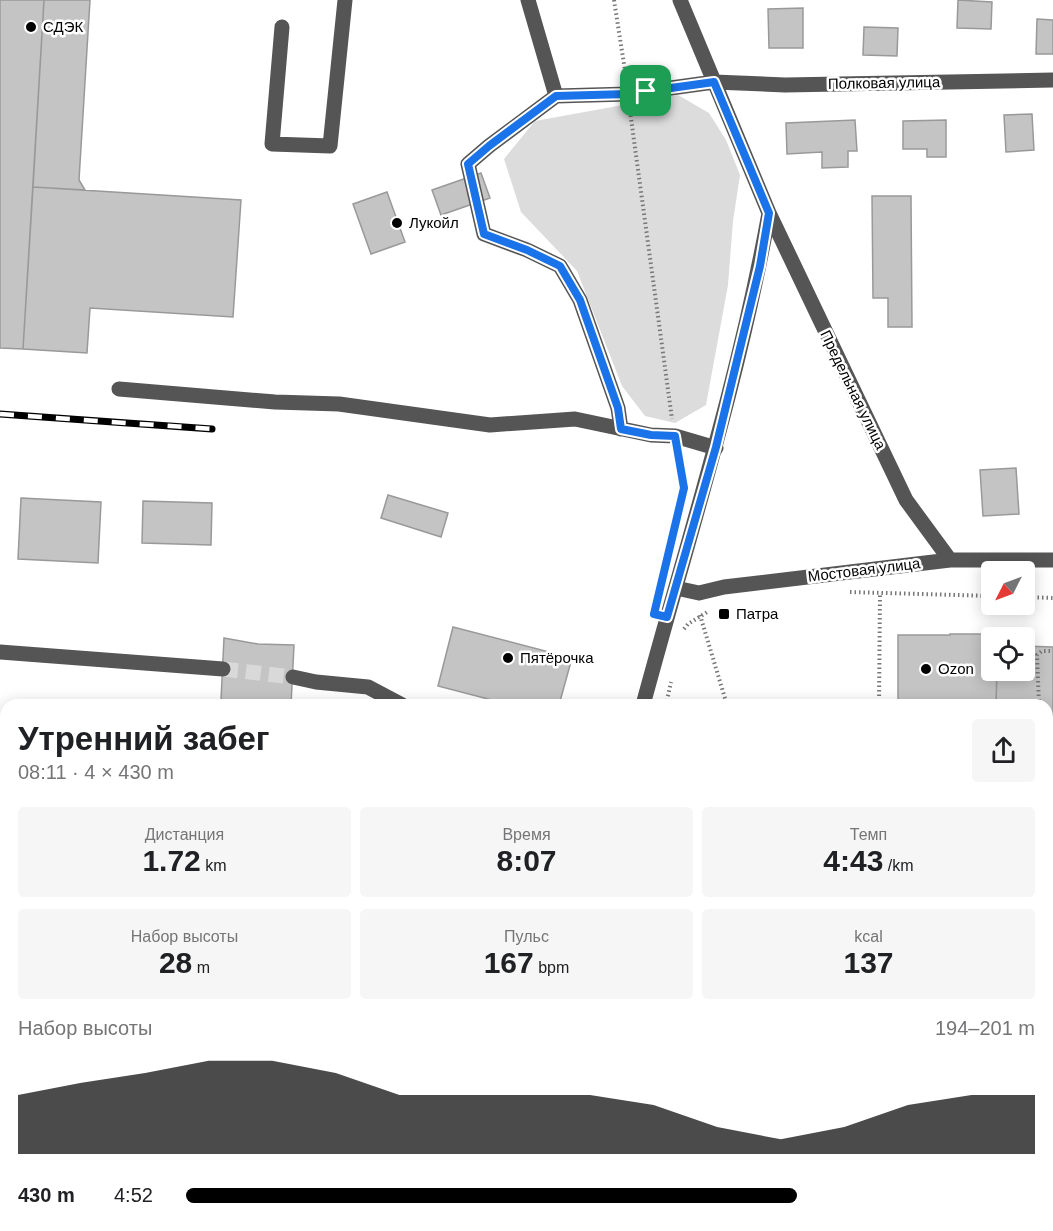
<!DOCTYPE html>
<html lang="ru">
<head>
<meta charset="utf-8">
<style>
  :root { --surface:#fff; --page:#f6f6f6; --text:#202124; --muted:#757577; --accent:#000 }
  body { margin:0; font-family:Helvetica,sans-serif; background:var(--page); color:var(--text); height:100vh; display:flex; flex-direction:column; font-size:22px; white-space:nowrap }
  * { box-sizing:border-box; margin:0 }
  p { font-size:20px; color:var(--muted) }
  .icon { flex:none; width:33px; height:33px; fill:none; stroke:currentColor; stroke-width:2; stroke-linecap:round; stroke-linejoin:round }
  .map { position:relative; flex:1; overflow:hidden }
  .drawer { position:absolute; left:0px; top:699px; width:1053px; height:532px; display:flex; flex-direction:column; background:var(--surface); border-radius:18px 18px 0 0; box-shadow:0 3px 15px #0003 }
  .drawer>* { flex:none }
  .needle { width:39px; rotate:228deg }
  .controls { position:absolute; left:981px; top:561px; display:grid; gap:12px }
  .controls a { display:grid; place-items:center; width:54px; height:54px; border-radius:6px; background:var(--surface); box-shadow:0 3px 15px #0003; font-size:30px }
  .pin { position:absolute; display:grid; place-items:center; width:51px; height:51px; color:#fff; margin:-26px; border-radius:12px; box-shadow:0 3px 9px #0006 }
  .round { display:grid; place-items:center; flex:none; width:63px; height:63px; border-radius:6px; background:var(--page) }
  .headline { display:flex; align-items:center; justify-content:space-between; height:102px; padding:0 18px }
  h1 { font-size:33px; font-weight:700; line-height:45px }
  .figures { display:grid; grid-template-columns:repeat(3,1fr); gap:9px; height:102px; padding:6px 18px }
  .figures div { display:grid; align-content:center; border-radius:6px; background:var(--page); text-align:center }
  .figures b { font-size:30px; font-weight:700 }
  .figures small { font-size:16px; font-weight:400 }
  .figures p { font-size:16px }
  .chart { height:168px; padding:12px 18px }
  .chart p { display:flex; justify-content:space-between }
  .chart svg { width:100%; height:108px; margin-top:6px; fill:var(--accent); opacity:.7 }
  ul { padding:0 18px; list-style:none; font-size:20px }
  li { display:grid; grid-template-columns:96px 72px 1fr; align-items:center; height:45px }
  li i { height:15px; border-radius:8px; background:var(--accent) }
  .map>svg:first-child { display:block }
</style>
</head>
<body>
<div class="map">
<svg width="1053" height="1231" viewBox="0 0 1053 1231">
  <rect width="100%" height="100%" fill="#fff"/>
  <path fill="#dcdcdc" d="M 678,95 L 709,113 L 726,140 L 740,175 L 733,221 L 728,285 L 706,405 L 675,423 L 645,416 L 622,386 L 577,271 L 521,212 L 504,159 L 535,121 Z"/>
  <path fill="#c4c4c4" stroke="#999" stroke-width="1.5" d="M 0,0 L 44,0 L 23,349 L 0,348 Z
    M 44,0 L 90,0 L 79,180 L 85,190 L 33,187 Z
    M 958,0 L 992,2 L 991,29 L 957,28 Z
    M 803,8 L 803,48 L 769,48 L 768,9 Z
    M 1037,19 L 1053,20 L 1053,54 L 1036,54 Z
    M 864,27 L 898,28 L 897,56 L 863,55 Z
    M 1032,114 L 1034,150 L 1006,152 L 1004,115 Z
    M 855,120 L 857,151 L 848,151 L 848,167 L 822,168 L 822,152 L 787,154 L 786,123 Z
    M 946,120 L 946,157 L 927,157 L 927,149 L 903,149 L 903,121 Z
    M 481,173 L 490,198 L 441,215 L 432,190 Z
    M 33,187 L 241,200 L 233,317 L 90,308 L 87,353 L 23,349 Z
    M 387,192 L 405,242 L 371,254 L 353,204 Z
    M 872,196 L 911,196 L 912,327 L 888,327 L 888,298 L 873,298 Z
    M 1016,468 L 1019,514 L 983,516 L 980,470 Z
    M 388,495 L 448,513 L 441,537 L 381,518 Z
    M 21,498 L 101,502 L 98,563 L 18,559 Z
    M 143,501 L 212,503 L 211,545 L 142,543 Z
    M 453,627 L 572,658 L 559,705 L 511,705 L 438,686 Z
    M 950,634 L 997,634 L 997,638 L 992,638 L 992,670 L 997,670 L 996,705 L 898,705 L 898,635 L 950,635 Z
    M 950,634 L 997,634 L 997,638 L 992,638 L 992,670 L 1024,670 L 1024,646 L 1053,647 L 1053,798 L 1047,798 L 1047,705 L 898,705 L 898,635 L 950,635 Z
    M 224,638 L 258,644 L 294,645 L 291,705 L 264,705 L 221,700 Z
    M 0,736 L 6,737 L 6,887 L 0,886 Z
    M 0,928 L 6,928 L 6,1089 L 0,1088 Z
    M 1,1220 L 6,1221 L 6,1226 L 33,1226 L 63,1231 L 0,1231 Z"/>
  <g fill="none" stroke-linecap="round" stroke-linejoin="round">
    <path stroke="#d9d9d9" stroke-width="15" stroke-dasharray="15 8" stroke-linecap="butt" d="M 223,669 L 293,677"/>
    <path stroke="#777" stroke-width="4" stroke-dasharray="1.5 3" stroke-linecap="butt" d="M 614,0 L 626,77
      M 630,111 L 672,419
      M 678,456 L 683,490
      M 850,592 L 992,596
      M 1024,597 L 1053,598
      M 700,615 L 727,705
      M 684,629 L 688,624 L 709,611
      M 666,705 L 671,682
      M 879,705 L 880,593
      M 1039,705 L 1037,655 L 1042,651 L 1053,651
      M 1047,739 L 1053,738
      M 1047,777 L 1053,778
      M 1047,1033 L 1053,1039"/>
    <path stroke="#555" stroke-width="15" d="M 528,0 L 556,96 L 628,94 L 714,82 L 785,85 L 1053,80
      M 680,0 L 769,213 L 906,500 L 950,560
      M 282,27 L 272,144 L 330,146 L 345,0
      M 556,96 L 489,146 L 468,164 L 484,234 L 527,250 L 560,266 L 580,300 L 618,408 L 621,429
      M 119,389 L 275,402 L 339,404 L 490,425 L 575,419 L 651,435 L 675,436 L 716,448
      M 676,588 L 699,593 L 724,587 L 950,560 L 1053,560
      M 0,652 L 223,669
      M 293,677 L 316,682 L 368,687 L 402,705
      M 643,705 C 687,542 739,380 769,213
      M 1047,873 L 1050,843 L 1053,843
      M 1047,925 L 1053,926
      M 0,1169 L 6,1170
      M 363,1226 L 369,1231
      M 229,1231 L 231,1226
      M 322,1231 L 324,1226
      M 493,1231 L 495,1226"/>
    <defs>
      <path id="rail" d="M 0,414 L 212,429"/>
    </defs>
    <use href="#rail" stroke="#000" stroke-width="7"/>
    <use href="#rail" stroke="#fff" stroke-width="4.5" stroke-dasharray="14" stroke-linecap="butt"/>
  </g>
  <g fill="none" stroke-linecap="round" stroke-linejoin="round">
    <defs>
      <path id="route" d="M 714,82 L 769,213 L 760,266 L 716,447 L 667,617 L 654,614 L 684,488 L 675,436 L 651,435 L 621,429 L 618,408 L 580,300 L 560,266 L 527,250 L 484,234 L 468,164 L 489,146 L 556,96 L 628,94 Z"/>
    </defs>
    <use href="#route" stroke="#fff" stroke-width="12"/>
    <use href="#route" stroke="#1a73e8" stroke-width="8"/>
  </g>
  <g fill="#000" stroke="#fff" stroke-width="2">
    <circle cx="31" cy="27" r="6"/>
    <circle cx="397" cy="223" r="6"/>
    <rect x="718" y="608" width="12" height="12" rx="3"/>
    <circle cx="508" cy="658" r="6"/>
    <circle cx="926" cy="669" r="6"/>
  </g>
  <g text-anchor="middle" stroke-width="5" stroke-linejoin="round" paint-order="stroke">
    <g font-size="15" fill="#000" stroke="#fff" text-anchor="start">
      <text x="43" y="32">СДЭК</text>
      <text x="409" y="228">Лукойл</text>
      <text x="736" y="619">Патра</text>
      <text x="520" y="663">Пятёрочка</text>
      <text x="938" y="674">Ozon</text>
    </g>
    <g font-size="15" fill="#000" stroke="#fff">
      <text transform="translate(884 83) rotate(-1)" y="5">Полковая улица</text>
      <text transform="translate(853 390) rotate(64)" y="5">Предельная улица</text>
      <text transform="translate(864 570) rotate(-7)" y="5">Мостовая улица</text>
    </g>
  </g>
</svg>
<div class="controls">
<a><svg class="needle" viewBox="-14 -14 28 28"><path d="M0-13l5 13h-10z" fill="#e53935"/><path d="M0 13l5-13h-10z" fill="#757577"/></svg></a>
<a><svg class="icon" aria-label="locate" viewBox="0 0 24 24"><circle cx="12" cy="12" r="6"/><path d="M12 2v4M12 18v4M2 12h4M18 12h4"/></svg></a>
</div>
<div class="pin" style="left:646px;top:91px;background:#1e9e55"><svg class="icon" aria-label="arrive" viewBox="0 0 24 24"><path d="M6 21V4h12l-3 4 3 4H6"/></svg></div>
<section class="drawer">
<div class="headline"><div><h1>Утренний забег</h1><p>08:11 · 4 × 430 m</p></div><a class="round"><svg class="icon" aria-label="share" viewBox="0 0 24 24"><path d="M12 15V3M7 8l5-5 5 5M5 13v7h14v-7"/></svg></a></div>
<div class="figures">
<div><p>Дистанция</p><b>1.72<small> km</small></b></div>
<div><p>Время</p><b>8:07</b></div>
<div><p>Темп</p><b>4:43<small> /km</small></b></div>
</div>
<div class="figures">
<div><p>Набор высоты</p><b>28<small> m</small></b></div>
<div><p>Пульс</p><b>167<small> bpm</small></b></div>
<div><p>kcal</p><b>137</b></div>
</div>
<div class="chart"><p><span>Набор высоты</span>194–201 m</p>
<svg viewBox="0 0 160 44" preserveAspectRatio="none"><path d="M0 44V20L10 15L20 11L30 6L40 6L50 11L60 20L70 20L80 20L90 20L100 24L110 33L120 38L130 33L140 24L150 20L160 20V44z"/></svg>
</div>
<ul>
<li><b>430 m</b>4:52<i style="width:72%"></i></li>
</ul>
</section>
</div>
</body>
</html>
